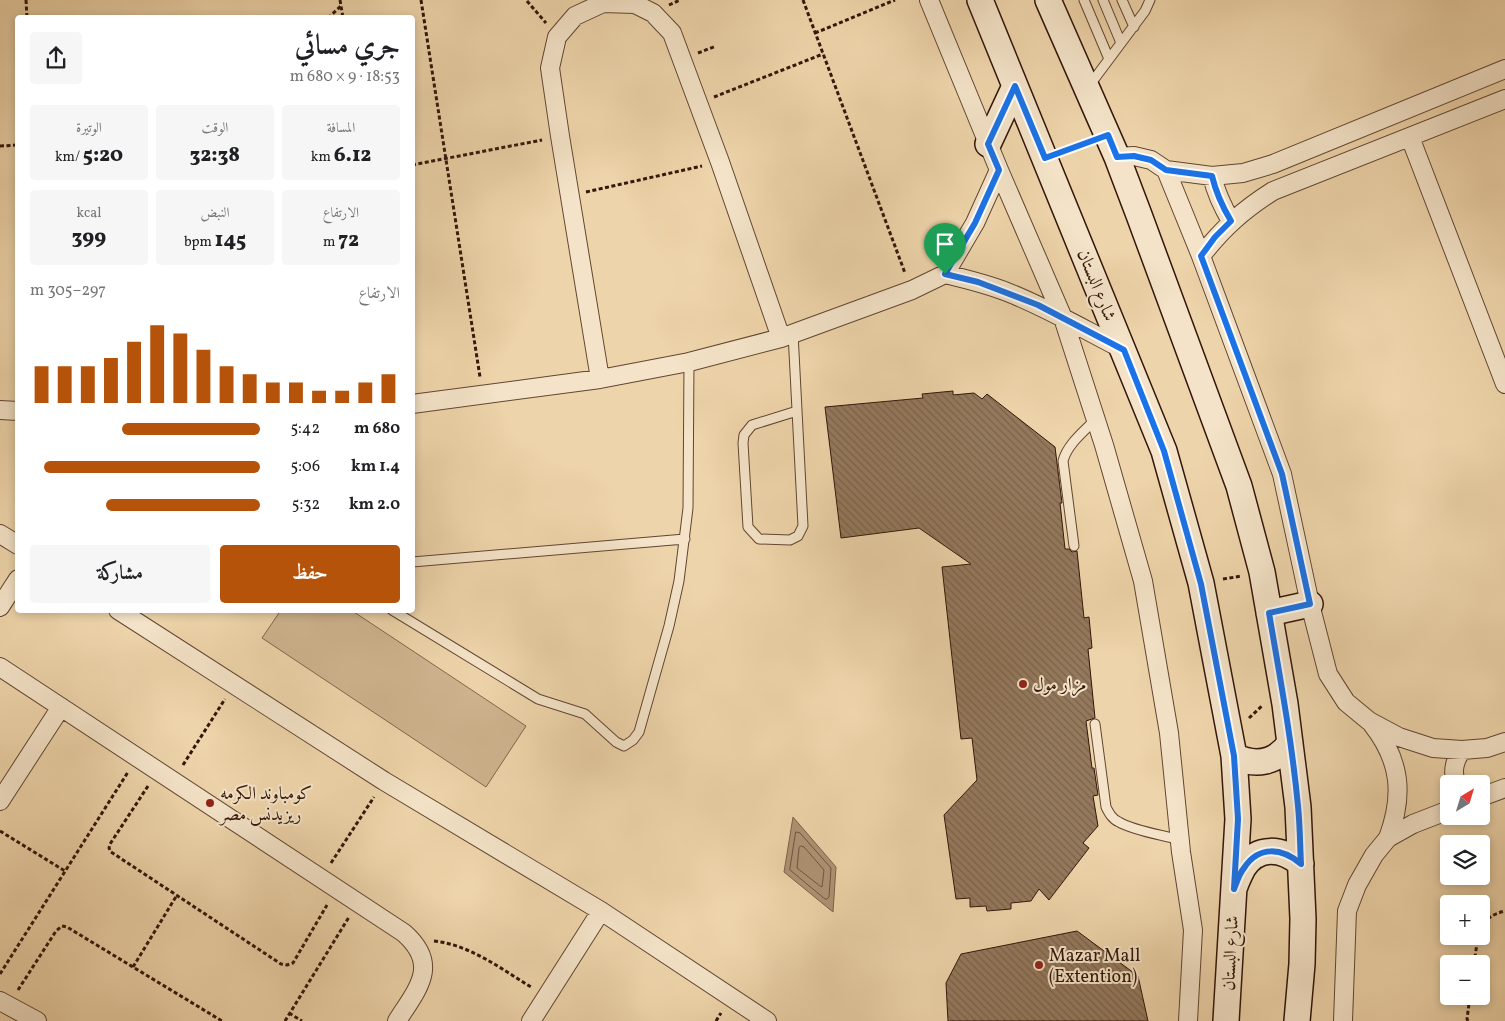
<!DOCTYPE html>
<html lang="ar">
<head>
<meta charset="utf-8">
<style>
  :root { --surface:#fff; --page:#f6f6f6; --text:#202124; --muted:#757577; --accent:#b45309 }
  body { margin:0; font-family:Vollkorn,Amiri,serif; background:var(--page); color:var(--text); direction:rtl; height:100vh; display:flex; flex-direction:column; font-size:19px; white-space:nowrap }
  * { box-sizing:border-box; margin:0 }
  p { font-size:16px; color:var(--muted) }
  .icon { flex:none; width:28px; height:28px; fill:none; stroke:currentColor; stroke-width:2; stroke-linecap:round; stroke-linejoin:round }
  .map { position:relative; flex:1; overflow:hidden; direction:ltr }
  .panel { position:absolute; left:15px; top:15px; width:400px; height:598px; display:flex; flex-direction:column; background:var(--surface); border-radius:5px; box-shadow:0 2px 8px #0003; direction:rtl }
  .panel>* { flex:none }
  .needle { width:32px; rotate:38deg }
  .controls { position:absolute; left:1440px; top:775px; display:grid; gap:10px }
  .controls a { display:grid; place-items:center; width:50px; height:50px; border-radius:5px; background:var(--surface); box-shadow:0 2px 8px #0003; font-size:25px }
  .pin { position:absolute; display:grid; place-items:center; width:42px; height:42px; color:#fff; margin:-51px -21px; border-radius:50% 50% 50% 0; rotate:-45deg; box-shadow:0 0 5px #0007 }
  .pin .icon { rotate:45deg }
  .round { display:grid; place-items:center; flex:none; width:52px; height:52px; border-radius:5px; background:var(--page) }
  .head { display:flex; align-items:center; justify-content:space-between; height:85px; padding:0 15px }
  h1 { font-size:28px; font-weight:800; line-height:38px }
  .metrics { display:grid; grid-template-columns:repeat(3,1fr); gap:8px; height:85px; padding:5px 15px }
  .metrics div { display:grid; align-content:center; border-radius:5px; background:var(--page); text-align:center }
  .metrics b { font-size:21px; font-weight:800 }
  .metrics small { font-size:14px; font-weight:400 }
  .metrics p { font-size:14px }
  .chart { height:140px; padding:10px 15px }
  .chart p { display:flex; justify-content:space-between }
  .chart svg { width:100%; height:90px; margin-top:5px; stroke:var(--accent); stroke-width:6 }
  .button { display:flex; gap:10px; margin-top:auto; padding:10px 15px }
  .button a { flex:1; height:58px; border-radius:5px; background:var(--accent); color:#fff; font-size:20px; font-weight:800; line-height:58px; text-align:center }
  .button a+a { background:var(--page); color:var(--text) }
  ul { padding:0 15px; list-style:none; font-size:16px }
  li { display:grid; grid-template-columns:80px 60px 1fr; align-items:center; height:38px }
  li i { height:12px; border-radius:6px; background:var(--accent) }
  .map>svg:first-child { display:block }
</style>
</head>
<body>
<div class="map">
<svg width="1505" height="1021" viewBox="0 0 1505 1021">
  <defs>
    <pattern id="building-back-hatch" width="6" height="6" patternUnits="userSpaceOnUse" patternTransform="scale(1.25)"><rect width="6" height="6" fill="#94795d"/><path d="M-1 5l2 2M0 0l6 6M5-1l2 2" fill="none" stroke="#79624b"/></pattern>
  </defs>
  <rect width="100%" height="100%" fill="#eed4aa"/>
  <filter id="stains"><feTurbulence type="fractalNoise" baseFrequency=".004" numOctaves="4"/><feColorMatrix values="0 0 0 0 .2 0 0 0 0 .09 0 0 0 0 .02 0 0 0 .5 -.17"/></filter>
  <radialGradient id="worn" r=".72"><stop offset=".6" stop-color="#630" stop-opacity="0"/><stop offset="1" stop-color="#630" stop-opacity=".3"/></radialGradient>
  <path fill="#ceb48f" stroke="#80654c" d="M 281,610 L 351,610 L 526,726 L 486,787 L 262,638 Z"/>
  <path fill="#ae9374" stroke="#7c614a" d="M 793,817 L 836,867 L 833,912 L 784,872 Z"/>
  <g fill="none" stroke-linecap="round" stroke-linejoin="round">
    <path stroke="#70543f" stroke-width="1" d="M 796,832 L 800,833 L 831,868 L 829,897 L 827,899 L 825,899 L 790,870 Z
      M 801,846 L 804,847 L 824,870 L 822,887 L 820,886 L 797,868 L 799,848 Z"/>
  </g>
  <path fill="url(#building-back-hatch)" stroke="#32160a" d="M 953,391 L 953,395 L 974,393 L 982,399 L 987,394 L 1055,447 L 1062,503 L 1060,503 L 1065,549 L 1069,549 L 1072,552 L 1077,551 L 1084,618 L 1089,617 L 1092,648 L 1088,649 L 1095,718 L 1086,721 L 1092,768 L 1094,768 L 1098,795 L 1093,796 L 1098,826 L 1083,843 L 1089,848 L 1049,900 L 1039,889 L 1031,901 L 1011,903 L 1011,909 L 987,911 L 986,906 L 970,907 L 970,898 L 956,899 L 944,815 L 977,780 L 972,738 L 961,739 L 942,567 L 971,564 L 919,528 L 841,538 L 825,407 L 923,398 L 922,394 Z
    M 1077,931 L 1138,976 L 1148,1021 L 948,1021 L 946,983 L 961,954 Z"/>
  <g fill="none" stroke-linecap="round" stroke-linejoin="round">
    <defs>
      <path id="lane" d="M 1084,0 L 1109,59
        M 1103,0 L 1121,43
        M 1122,0 L 1134,27
        M 1089,86 L 1145,11 L 1150,0
        M 793,333 L 803,526 L 798,536 L 790,540 L 759,539 L 748,527 L 743,443 L 744,435 L 752,425 L 797,411
        M 1074,546 L 1063,461 C 1067,445 1083,432 1095,420
        M 412,562 L 685,539
        M 392,610 L 538,699 L 585,714 L 616,742 L 624,746 L 633,740 L 639,732 L 669,626 L 679,581 L 688,508 L 689,362
        M 1095,724 L 1106,807 C 1109,813 1112,819 1119,822 C 1134,831 1163,835 1180,840"/>
      <path id="street" d="M 929,0 L 999,170 L 1063,318 L 1104,445 L 1143,581 L 1169,733 L 1181,852 L 1193,930 L 1188,1021
        M 1410,137 L 1505,384
        M 1117,157 L 1134,156 L 1151,160 L 1166,170 L 1201,256 L 1282,474 L 1310,604 L 1328,674 L 1346,702 L 1369,721 L 1399,737 L 1433,748 L 1462,750 L 1487,748 L 1505,742
        M 1166,170 L 1212,176 L 1243,173 L 1273,164 L 1505,69
        M 1212,176 C 1216,193 1222,206 1231,221
        M 1201,256 C 1223,228 1243,210 1273,191 L 1505,99
        M 945,274 C 966,279 987,284 1007,292 C 1048,308 1085,330 1124,350
        M 600,379 L 560,136 L 550,68 L 557,37 L 575,16 L 603,3 L 635,4 L 653,13 L 672,33 L 720,162 L 781,338
        M 412,404 L 600,379 L 689,362 L 781,338 L 912,290 L 945,274 L 975,223 L 999,170
        M 0,410 L 18,411
        M 0,534 L 18,545
        M 0,607 L 18,579
        M 118,610 L 384,781 L 601,911 L 767,1021
        M 0,667 L 404,933 C 440,965 418,988 397,1021
        M 1372,724 C 1401,761 1404,795 1388,838
        M 1456,784 C 1452,771 1454,761 1462,750
        M 1481,797 L 1505,788
        M 0,801 L 61,707
        M 0,1001 L 37,1021
        M 531,1021 L 601,911
        M 1343,1021 L 1347,911 L 1357,885 L 1374,855 L 1388,838 L 1413,824 L 1449,810"/>
      <path id="secondary" d="M 980,0 L 1164,451 L 1201,583 L 1234,756 L 1238,819 L 1226,1021
        M 1048,0 L 1117,157 L 1139,215 L 1239,486 L 1262,572 L 1285,704 L 1298,807 L 1303,919 L 1302,964 L 1297,1021
        M 988,144 L 1015,86
        M 1269,613 L 1310,604
        M 1234,756 C 1256,767 1276,763 1290,743
        M 1235,886 C 1237,880 1240,874 1243,868 C 1258,845 1282,848 1301,864"/>
    </defs>
    <use href="#lane" stroke="#614632" stroke-width="11"/>
    <use href="#street" stroke="#614632" stroke-width="20"/>
    <use href="#secondary" stroke="#32160a" stroke-width="28"/>
    <path stroke="#32160a" stroke-width="3" stroke-dasharray="4 2.5" stroke-linecap="butt" d="M 26,0 L 27,18
      M 340,0 L 343,18
      M 421,0 L 480,377
      M 803,0 L 905,273
      M 527,1 L 546,23
      M 669,5 L 680,0
      M 328,18 L 341,6
      M 815,33 L 895,0
      M 698,53 L 716,46
      M 714,97 L 823,54
      M 0,146 L 18,145
      M 1064,151 L 1086,142
      M 412,165 L 542,140
      M 586,192 L 702,166
      M 1223,579 L 1242,576
      M 1249,718 L 1263,705
      M 183,765 L 225,699
      M 148,786 L 110,844 L 109,848 L 111,852 L 281,964 L 287,965 L 293,963 L 327,905
      M 0,831 L 65,871
      M 331,863 L 374,797
      M 1481,930 C 1486,918 1493,914 1505,911
      M 434,941 C 470,945 500,968 531,987
      M 1474,964 L 1478,936
      M 133,967 L 177,895
      M 0,974 L 128,772
      M 18,990 L 56,931 L 62,926 L 67,927 L 222,1021
      M 289,1013 L 302,1021
      M 285,1021 L 349,917
      M 716,1021 L 721,1013
      M 1468,1021 L 1467,1019 L 1470,996"/>
    <use href="#lane" stroke="#f4e3c8" stroke-width="9"/>
    <use href="#street" stroke="#f4e3c8" stroke-width="18"/>
    <use href="#secondary" stroke="#f4e3c8" stroke-width="25"/>
  </g>
  <g fill="none" stroke-linecap="round" stroke-linejoin="round">
    <defs>
      <path id="route" d="M 1015,86 L 1045,158 L 1108,135 L 1117,157 L 1134,156 L 1151,160 L 1166,170 L 1212,176 C 1216,193 1222,206 1231,221 L 1215,237 L 1201,256 L 1282,474 L 1310,604 L 1269,613 C 1280,677 1292,742 1298,806 C 1300,825 1300,845 1301,864 C 1282,848 1259,845 1244,868 C 1239,874 1237,882 1234,889 L 1238,819 L 1234,756 L 1201,584 L 1164,451 L 1124,350 L 1038,305 L 978,282 L 945,274 L 975,223 L 999,170 L 988,144 Z"/>
    </defs>
    <use href="#route" stroke="#fff" stroke-width="10"/>
    <use href="#route" stroke="#1a73e8" stroke-width="6"/>
  </g>
  <g fill="#8f2418" stroke="#f4e3c8" stroke-width="2">
    <circle cx="1023" cy="684" r="5"/>
    <circle cx="210" cy="803" r="5"/>
    <circle cx="1039" cy="965" r="5"/>
  </g>
  <g text-anchor="middle" stroke-width="4" stroke-linejoin="round" paint-order="stroke">
    <g font-size="18" fill="#32160a" stroke="#f4e3c8">
      <text transform="translate(1097 285) rotate(68)" y="6">شارع البستان</text>
      <text transform="translate(1230 953) rotate(-87)" y="6">شارع البستان</text>
    </g>
    <g font-size="18" fill="#32160a" stroke="#f4e3c8" text-anchor="start">
      <text x="1033" y="690">مزار مول</text>
      <text x="220" y="799">كومباوند الكرمه<tspan x="220" dy="21">ريزيدنس مصر</tspan></text>
      <text x="1049" y="961">Mazar Mall<tspan x="1049" dy="21">(Extention)</tspan></text>
    </g>
  </g>
  <rect width="100%" height="100%" filter="url(#stains)"/>
  <rect width="100%" height="100%" fill="url(#worn)"/>
</svg>
<div class="controls">
<a><svg class="needle" viewBox="-14 -14 28 28"><path d="M0-13l5 13h-10z" fill="#e53935"/><path d="M0 13l5-13h-10z" fill="#757577"/></svg></a>
<a><svg class="icon" aria-label="layers" viewBox="0 0 24 24"><path d="M12 4l9 5-9 5-9-5zM3 14l9 5 9-5"/></svg></a>
<a>+</a>
<a>−</a>
</div>
<div class="pin" style="left:945px;top:274px;background:#1e9e55"><svg class="icon" aria-label="arrive" viewBox="0 0 24 24"><path d="M6 21V4h12l-3 4 3 4H6"/></svg></div>
<section class="panel">
<div class="head"><div><h1>جري مسائي</h1><p>18:53 · 9 × 680 m</p></div><a class="round"><svg class="icon" aria-label="share" viewBox="0 0 24 24"><path d="M12 15V3M7 8l5-5 5 5M5 13v7h14v-7"/></svg></a></div>
<div class="metrics">
<div><p>المسافة</p><b>6.12<small> km</small></b></div>
<div><p>الوقت</p><b>32:38</b></div>
<div><p>الوتيرة</p><b>5:20<small> /km</small></b></div>
</div>
<div class="metrics">
<div><p>الارتفاع</p><b>72<small> m</small></b></div>
<div><p>النبض</p><b>145<small> bpm</small></b></div>
<div><p>kcal</p><b>399</b></div>
</div>
<div class="chart"><p><span>الارتفاع</span>297–305 m</p>
<svg viewBox="0 0 160 44" preserveAspectRatio="none"><path d="M5 44V26M15 44V26M25 44V26M35 44V22M45 44V14M55 44V6M65 44V10M75 44V18M85 44V26M95 44V30M105 44V34M115 44V34M125 44V38M135 44V38M145 44V34M155 44V30"/></svg>
</div>
<ul>
<li><b>680 m</b>5:42<i style="width:60%"></i></li>
<li><b>1.4 km</b>5:06<i style="width:94%"></i></li>
<li><b>2.0 km</b>5:32<i style="width:67%"></i></li>
</ul>
<div class="button"><a>حفظ</a><a>مشاركة</a></div>
</section>
</div>
</body>
</html>
